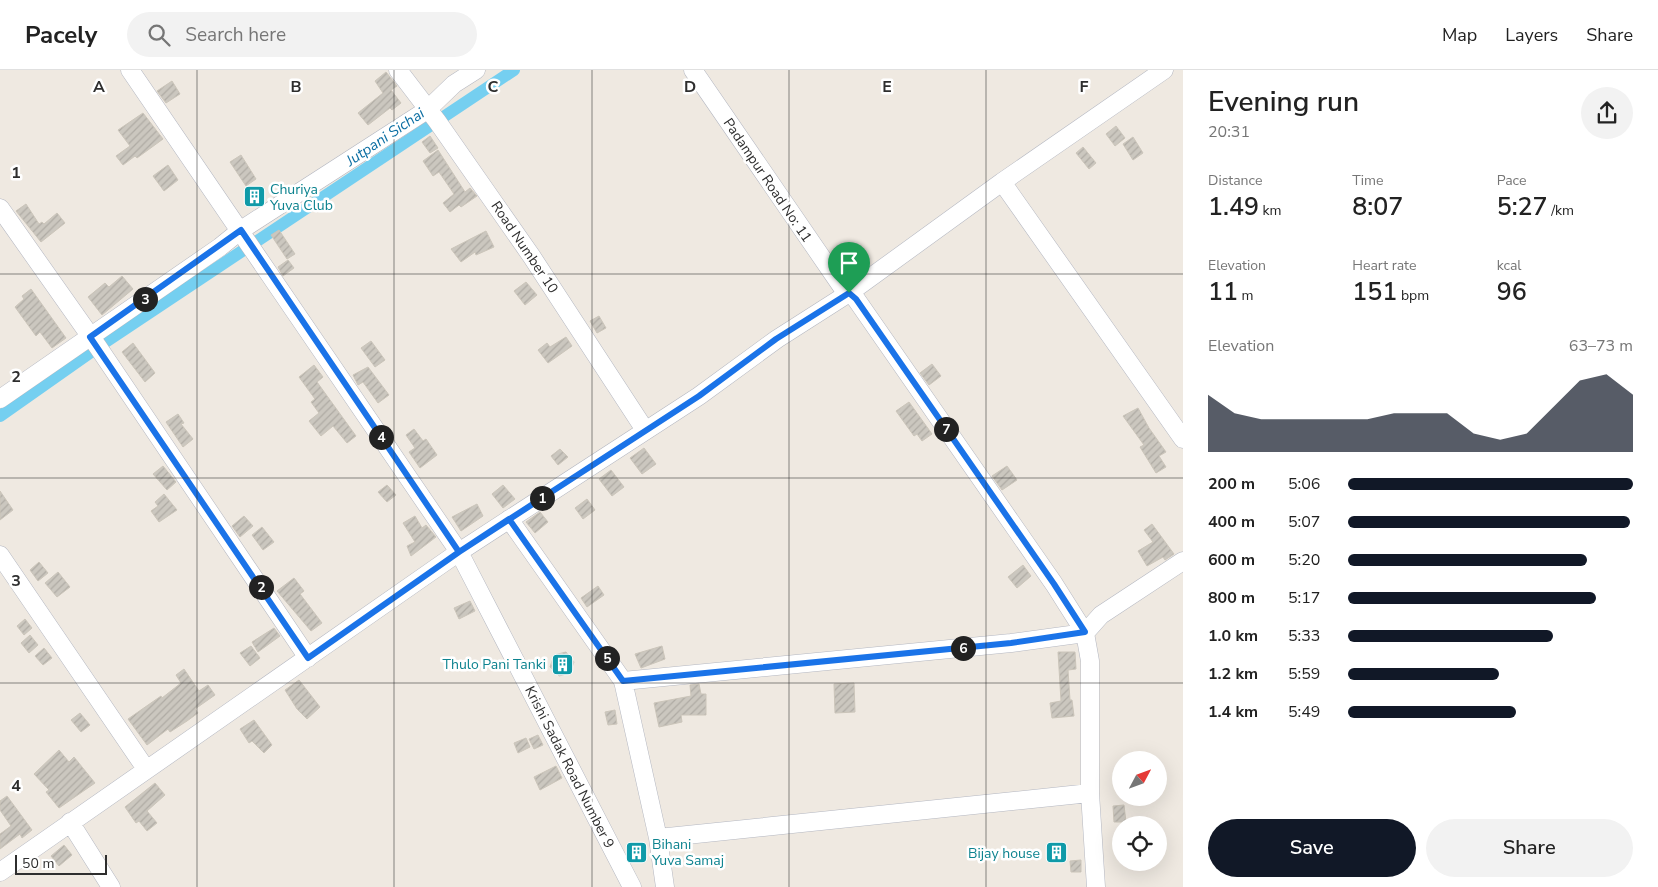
<!DOCTYPE html>
<html lang="en">
<head>
<meta charset="utf-8">
<style>
  :root { --surface:#fff; --page:#f2f2f2; --text:#222; --muted:#767676; --line:#e0e0e0; --accent:#111827 }
  body { margin:0; font-family:"Nunito Sans",sans-serif; background:var(--page); color:var(--text); height:100vh; display:flex; flex-direction:column; font-size:19px; white-space:nowrap }
  * { box-sizing:border-box; margin:0 }
  p { font-size:16px; color:var(--muted) }
  .icon { flex:none; width:28px; height:28px; fill:none; stroke:currentColor; stroke-width:2; stroke-linecap:round; stroke-linejoin:round }
  .map { position:relative; flex:1; overflow:hidden }
  .sheet { display:flex; flex-direction:column; background:var(--surface); width:475px }
  .sheet>* { flex:none }
  .needle { width:32px; rotate:49deg }
  .controls { position:absolute; left:1112px; top:681px; display:grid; gap:10px }
  .controls a { display:grid; place-items:center; width:55px; height:55px; border-radius:50%; background:var(--surface); box-shadow:0 5px 20px #0002; font-size:25px }
  .scale { position:absolute; left:15px; bottom:12px; width:92px; box-sizing:border-box; padding-left:5px; border:2px solid #2e2e2e; border-top:0; font-size:14px; line-height:18px; white-space:nowrap; color:#2e2e2e; -webkit-text-stroke:4px #fff; paint-order:stroke }
  .pin { position:absolute; display:grid; place-items:center; width:42px; height:42px; color:#fff; margin:-51px -21px; border-radius:50% 50% 50% 0; rotate:-45deg; box-shadow:0 0 5px #0007 }
  .pin .icon { rotate:45deg }
  .km { position:absolute; width:25px; height:25px; margin:-12px; border-radius:50%; background:#222; color:#fff; font-size:14px; line-height:25px; text-align:center }
  .round { display:grid; place-items:center; flex:none; width:52px; height:52px; border-radius:26px; background:var(--page) }
  .head { display:flex; align-items:center; justify-content:space-between; height:85px; padding:0 25px }
  h1 { font-size:28px; font-weight:600; line-height:38px }
  .figures { display:grid; grid-template-columns:repeat(3,1fr); gap:8px; height:85px; padding:5px 25px }
  .figures div { display:grid; align-content:center }
  .figures b { font-size:25px; font-weight:600 }
  .figures small { font-size:14px; font-weight:400 }
  .figures p { font-size:14px }
  .chart { height:140px; padding:10px 25px }
  .chart p { display:flex; justify-content:space-between }
  .chart svg { width:100%; height:90px; margin-top:5px; fill:var(--accent); opacity:.7 }
  .button { display:flex; gap:10px; margin-top:auto; padding:10px 25px }
  .button a { flex:1; height:58px; border-radius:30px; background:var(--accent); color:#fff; font-size:20px; font-weight:600; line-height:58px; text-align:center }
  .button a+a { background:var(--page); color:var(--text) }
  ul { padding:0 25px; list-style:none; font-size:16px }
  li { display:grid; grid-template-columns:80px 60px 1fr; align-items:center; height:38px }
  li i { height:12px; border-radius:6px; background:var(--accent) }
  header { display:flex; align-items:center; gap:30px; box-sizing:border-box; height:70px; padding:0 25px; background:var(--surface); border-bottom:1px solid var(--line) }
  header strong { font-size:24px }
  nav { display:flex; gap:28px; margin-inline-start:auto; font-size:18px }
  .search { width:350px; height:45px; background:var(--page); display:flex; align-items:center; gap:12px; box-sizing:border-box; padding:0 18px; border-radius:28px; color:var(--muted); font-size:19px }
  main { display:flex; flex:1; min-height:0 }
  .map>svg:first-child { display:block }
</style>
</head>
<body>
<header>
<strong>Pacely</strong>
<div class="search"><svg class="icon" aria-label="search" viewBox="0 0 24 24"><circle cx="10" cy="10" r="6"/><path d="M15 15l6 6"/></svg>Search here</div>
<nav><a>Map</a><a>Layers</a><a>Share</a></nav>
</header>
<main>
<div class="map">
<svg width="1183" height="817" viewBox="0 0 1183 817">
  <defs>
    <pattern id="building-hatch" width="6" height="6" patternUnits="userSpaceOnUse" patternTransform="scale(1.25)"><rect width="6" height="6" fill="#cbc7bf"/><path d="M-1 1l2-2M0 6l6-6M5 7l2-2" fill="none" stroke="#afaba4"/></pattern>
  </defs>
  <rect width="100%" height="100%" fill="#efe9e1"/>
  <g fill="none" stroke-linecap="round" stroke-linejoin="round">
    <path stroke="#75cff0" stroke-width="12" d="M 0,346 L 98,277 L 514,0"/>
  </g>
  <path fill="url(#building-hatch)" stroke="#cbc5ba" d="M 386,2 L 397,16 L 391,20 L 401,33 L 392,40 L 390,38 L 368,55 L 358,43 L 383,23 L 375,11 Z
    M 172,11 L 180,24 L 166,33 L 157,21 Z
    M 143,43 L 163,69 L 137,88 L 135,86 L 123,95 L 116,86 L 130,76 L 118,60 Z
    M 1116,56 L 1125,68 L 1115,76 L 1106,64 Z
    M 430,66 L 438,78 L 430,83 L 422,72 Z
    M 1133,67 L 1143,83 L 1133,90 L 1123,74 Z
    M 1083,77 L 1096,93 L 1089,99 L 1076,83 Z
    M 438,80 L 465,122 L 470,118 L 477,126 L 461,137 L 459,135 L 450,142 L 443,133 L 454,124 L 439,102 L 433,106 L 423,91 Z
    M 241,85 L 256,109 L 246,116 L 230,92 Z
    M 168,95 L 178,110 L 164,121 L 153,106 Z
    M 26,134 L 39,154 L 42,152 L 44,154 L 57,143 L 65,153 L 41,172 L 16,141 Z
    M 279,160 L 295,184 L 287,189 L 271,165 Z
    M 486,161 L 494,177 L 476,185 L 475,182 L 461,192 L 451,179 Z
    M 847,178 L 862,197 L 850,207 L 834,187 Z
    M 288,190 L 294,198 L 283,206 L 278,197 Z
    M 122,206 L 133,219 L 102,245 L 88,227 L 105,213 L 109,217 Z
    M 526,212 L 537,225 L 525,235 L 514,221 Z
    M 31,219 L 66,268 L 52,278 L 40,262 L 36,266 L 15,237 L 24,229 L 22,226 Z
    M 599,246 L 606,258 L 597,263 L 590,251 Z
    M 566,267 L 572,276 L 548,293 L 538,280 L 547,273 L 550,277 Z
    M 371,271 L 385,290 L 375,297 L 361,278 Z
    M 133,273 L 155,303 L 145,312 L 122,282 Z
    M 932,294 L 941,306 L 929,315 L 920,303 Z
    M 314,295 L 323,307 L 317,312 L 356,366 L 347,373 L 333,356 L 321,366 L 309,351 L 319,343 L 311,332 L 315,329 L 299,307 Z
    M 368,297 L 389,325 L 378,333 L 363,312 L 358,315 L 353,305 Z
    M 909,332 L 932,364 L 922,371 L 917,364 L 914,366 L 896,341 Z
    M 1138,338 L 1149,358 L 1166,382 L 1159,386 L 1166,397 L 1156,403 L 1140,377 L 1144,375 L 1123,346 Z
    M 178,344 L 184,353 L 181,354 L 193,369 L 183,377 L 166,352 Z
    M 414,359 L 423,371 L 426,369 L 437,385 L 420,398 L 409,382 L 415,378 L 406,365 Z
    M 644,378 L 656,394 L 642,404 L 630,388 Z
    M 560,379 L 568,387 L 558,395 L 551,386 Z
    M 163,396 L 176,412 L 167,420 L 153,404 Z
    M 1007,396 L 1017,410 L 1002,420 L 992,406 Z
    M 611,400 L 624,417 L 612,426 L 599,409 Z
    M 387,415 L 396,425 L 387,432 L 378,422 Z
    M 503,415 L 515,429 L 503,438 L 492,424 Z
    M 0,421 L 13,440 L 0,450 Z
    M 164,424 L 177,440 L 159,452 L 151,441 L 158,436 L 155,432 Z
    M 587,429 L 595,440 L 583,449 L 575,438 Z
    M 477,434 L 483,446 L 461,461 L 452,447 Z
    M 540,442 L 548,452 L 535,463 L 526,452 Z
    M 244,446 L 253,456 L 240,467 L 232,456 Z
    M 415,446 L 422,458 L 426,455 L 436,467 L 411,486 L 407,476 L 415,472 L 403,453 Z
    M 1152,454 L 1174,484 L 1165,490 L 1163,487 L 1147,496 L 1138,481 L 1153,472 L 1144,460 Z
    M 262,457 L 274,472 L 263,480 L 252,465 Z
    M 39,492 L 48,503 L 38,511 L 30,500 Z
    M 1023,495 L 1031,506 L 1017,518 L 1008,507 Z
    M 58,502 L 70,517 L 57,527 L 45,513 Z
    M 294,508 L 304,521 L 300,524 L 322,553 L 311,561 L 277,521 Z
    M 598,516 L 604,525 L 587,537 L 581,528 Z
    M 470,531 L 475,541 L 459,549 L 454,538 Z
    M 25,549 L 32,558 L 24,565 L 17,556 Z
    M 274,558 L 280,566 L 258,582 L 252,572 Z
    M 30,565 L 38,575 L 29,583 L 21,573 Z
    M 251,576 L 260,588 L 250,596 L 240,583 Z
    M 662,576 L 665,589 L 641,598 L 635,584 Z
    M 44,578 L 52,588 L 43,595 L 35,586 Z
    M 566,582 L 574,592 L 570,603 L 559,606 L 550,597 L 554,585 Z
    M 1058,582 L 1075,582 L 1076,599 L 1068,600 L 1070,630 L 1072,630 L 1074,646 L 1052,648 L 1050,633 L 1061,631 Z
    M 184,599 L 199,621 L 208,615 L 215,625 L 195,639 L 198,643 L 187,651 L 170,662 L 168,659 L 147,675 L 128,649 L 161,626 L 162,628 L 181,613 L 176,605 Z
    M 299,610 L 320,637 L 307,649 L 297,639 L 285,620 Z
    M 854,613 L 855,642 L 835,643 L 834,614 Z
    M 699,614 L 701,624 L 706,624 L 706,645 L 681,645 L 682,652 L 659,657 L 654,633 L 691,626 L 690,615 Z
    M 615,640 L 617,654 L 608,655 L 605,642 Z
    M 80,643 L 90,655 L 81,662 L 71,650 Z
    M 254,650 L 272,675 L 264,683 L 252,671 L 249,673 L 240,659 Z
    M 538,665 L 543,675 L 534,679 L 529,669 Z
    M 526,668 L 530,677 L 518,683 L 514,673 Z
    M 59,680 L 69,692 L 74,687 L 95,713 L 59,738 L 46,722 L 49,720 L 34,704 Z
    M 556,696 L 562,708 L 540,720 L 534,707 Z
    M 155,713 L 165,725 L 147,741 L 157,753 L 147,761 L 139,751 L 136,753 L 125,737 Z
    M 7,726 L 32,760 L 22,768 L 20,764 L 0,779 L 0,764 L 11,756 L 0,740 L 0,731 Z
    M 1124,735 L 1126,752 L 1114,752 L 1113,736 Z
    M 64,775 L 72,785 L 59,796 L 51,786 Z
    M 641,775 L 644,784 L 630,789 L 627,780 Z
    M 1081,790 L 1081,802 L 1071,802 L 1070,791 Z"/>
  <g fill="none" stroke-linecap="round" stroke-linejoin="round">
    <defs>
      <path id="minor" d="M 130,0 L 459,482 L 632,817
        M 398,0 L 437,51 L 532,187 L 645,360
        M 693,0 L 842,217 L 856,229 L 1054,514 L 1085,563 L 1090,591 L 1090,723 L 1096,817
        M 1002,112 L 1183,369
        M 0,138 L 98,277 L 308,588
        M 0,329 L 220,177 L 241,160 L 427,40 L 454,14 L 476,0
        M 509,449 L 623,611 L 658,768 L 665,817
        M 0,485 L 146,699
        M 623,611 L 1011,573 L 1085,563 L 1101,545 L 1183,491
        M 70,752 L 111,817
        M 658,768 L 1090,723
        M 0,802 L 459,482 L 699,326 L 777,269 L 849,223 L 1002,112 L 1164,0"/>
    </defs>
    <use href="#minor" stroke="#b4b7c1" stroke-width="19"/>
    <use href="#minor" stroke="#fff" stroke-width="18"/>
  </g>
  <g fill="none" stroke-linecap="round" stroke-linejoin="round">
    <defs>
      <path id="route" d="M 849,223 L 776,269 L 699,326 L 459,482 L 308,588 L 90,267 L 241,160 L 459,482 L 509,449 L 623,611 L 1011,573 L 1085,562 L 1054,514 L 856,229 L 849,223"/>
    </defs>
    <use href="#route" stroke="#fff" stroke-width="10"/>
    <use href="#route" stroke="#1a73e8" stroke-width="6"/>
  </g>
  <path fill="none" stroke="#2e2e2e" stroke-width="1" stroke-opacity="0.55" d="M 197,0 L 197,817M 394,0 L 394,817M 592,0 L 592,817M 789,0 L 789,817M 986,0 L 986,817M 0,204 L 1183,204M 0,408 L 1183,408M 0,613 L 1183,613"/>
  <defs>
    <symbol id="building-square" viewBox="-11 -11 22 22"><rect x="-9" y="-9" width="18" height="18" rx="4" fill="#0f9aa8" stroke="#fff"/><path d="M-4-6H4V6H1V3H-1V6H-4ZM-2.5-4.3h1.7v1.8h-1.7ZM.8-4.3h1.7v1.8H.8ZM-2.5-1h1.7V.8h-1.7ZM.8-1h1.7V.8H.8Z" fill="#fff"/></symbol>
  </defs>
  <g fill-rule="evenodd">
    <use href="#building-square" x="242" y="114" width="25" height="25"/>
    <use href="#building-square" x="550" y="582" width="25" height="25"/>
    <use href="#building-square" x="624" y="770" width="25" height="25"/>
    <use href="#building-square" x="1044" y="770" width="25" height="25"/>
  </g>
  <g text-anchor="middle" stroke-width="5" stroke-linejoin="round" paint-order="stroke">
    <g font-size="14" fill="#2e2e2e" stroke="#fff">
      <text transform="translate(768 110) rotate(56)" y="5">Padampur Road No: 11</text>
      <text transform="translate(525 177) rotate(56)" y="5">Road Number 10</text>
      <text transform="translate(570 697) rotate(63)" y="5">Krishi Sadak Road Number 9</text>
    </g>
    <g font-size="14" fill="#0d838f" stroke="#fff" text-anchor="start">
      <text x="270" y="124">Churiya<tspan x="270" dy="16">Yuva Club</tspan></text>
      <text x="546" y="599" text-anchor="end">Thulo Pani Tanki</text>
      <text x="652" y="779">Bihani<tspan x="652" dy="16">Yuva Samaj</tspan></text>
      <text x="1040" y="788" text-anchor="end">Bijay house</text>
    </g>
    <g font-size="15" font-style="italic" fill="#0d6fa3" stroke="#fff">
      <text transform="translate(385 67) rotate(-34)" y="5">Jutpani Sichai</text>
    </g>
  </g>
  <g font-size="16" text-anchor="middle" font-weight="bold" fill="#2e2e2e" stroke="#fff" stroke-width="5" stroke-linejoin="round" paint-order="stroke">
    <text x="99" y="22">A</text>
    <text x="296" y="22">B</text>
    <text x="493" y="22">C</text>
    <text x="690" y="22">D</text>
    <text x="887" y="22">E</text>
    <text x="1084" y="22">F</text>
    <text x="16" y="108">1</text>
    <text x="16" y="312">2</text>
    <text x="16" y="516">3</text>
    <text x="16" y="721">4</text>
  </g>
</svg>
<div class="controls">
<a><svg class="needle" viewBox="-14 -14 28 28"><path d="M0-13l5 13h-10z" fill="#e53935"/><path d="M0 13l5-13h-10z" fill="#767676"/></svg></a>
<a><svg class="icon" aria-label="locate" viewBox="0 0 24 24"><circle cx="12" cy="12" r="6"/><path d="M12 2v4M12 18v4M2 12h4M18 12h4"/></svg></a>
</div>
<div class="scale">50 m</div>
<div class="pin" style="left:849px;top:223px;background:#1e9e55"><svg class="icon" aria-label="arrive" viewBox="0 0 24 24"><path d="M6 21V4h12l-3 4 3 4H6"/></svg></div>
<b class="km" style="left:542px;top:428px">1</b>
<b class="km" style="left:261px;top:517px">2</b>
<b class="km" style="left:145px;top:229px">3</b>
<b class="km" style="left:381px;top:367px">4</b>
<b class="km" style="left:607px;top:588px">5</b>
<b class="km" style="left:963px;top:578px">6</b>
<b class="km" style="left:946px;top:359px">7</b>
</div>
<section class="sheet">
<div class="head"><div><h1>Evening run</h1><p>20:31</p></div><a class="round"><svg class="icon" aria-label="share" viewBox="0 0 24 24"><path d="M12 15V3M7 8l5-5 5 5M5 13v7h14v-7"/></svg></a></div>
<div class="figures">
<div><p>Distance</p><b>1.49<small> km</small></b></div>
<div><p>Time</p><b>8:07</b></div>
<div><p>Pace</p><b>5:27<small> /km</small></b></div>
</div>
<div class="figures">
<div><p>Elevation</p><b>11<small> m</small></b></div>
<div><p>Heart rate</p><b>151<small> bpm</small></b></div>
<div><p>kcal</p><b>96</b></div>
</div>
<div class="chart"><p><span>Elevation</span>63–73 m</p>
<svg viewBox="0 0 160 44" preserveAspectRatio="none"><path d="M0 44V16L10 25L20 28L30 28L40 28L50 28L60 28L70 25L80 25L90 25L100 35L110 38L120 35L130 22L140 9L150 6L160 16V44z"/></svg>
</div>
<ul>
<li><b>200 m</b>5:06<i style="width:100%"></i></li>
<li><b>400 m</b>5:07<i style="width:99%"></i></li>
<li><b>600 m</b>5:20<i style="width:84%"></i></li>
<li><b>800 m</b>5:17<i style="width:87%"></i></li>
<li><b>1.0 km</b>5:33<i style="width:72%"></i></li>
<li><b>1.2 km</b>5:59<i style="width:53%"></i></li>
<li><b>1.4 km</b>5:49<i style="width:59%"></i></li>
</ul>
<div class="button"><a>Save</a><a>Share</a></div>
</section>
</main>
</body>
</html>
